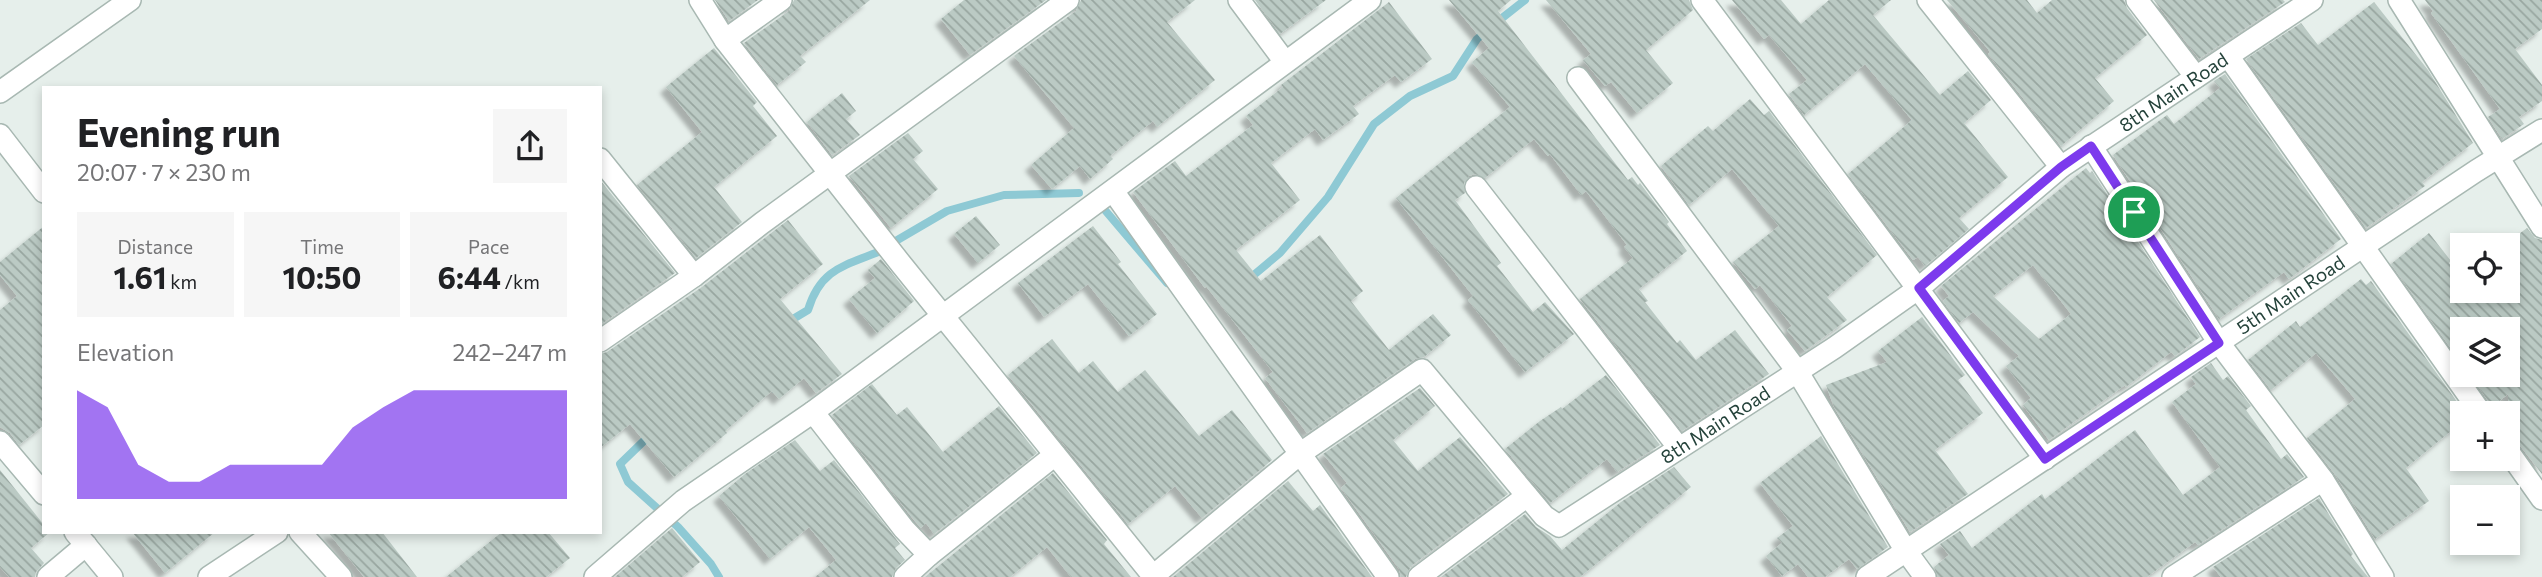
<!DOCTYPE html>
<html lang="en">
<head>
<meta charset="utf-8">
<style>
  :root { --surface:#fff; --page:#f6f6f6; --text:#202124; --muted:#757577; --accent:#7c3aed }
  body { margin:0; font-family:Commissioner,sans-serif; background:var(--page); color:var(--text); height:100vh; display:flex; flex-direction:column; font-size:26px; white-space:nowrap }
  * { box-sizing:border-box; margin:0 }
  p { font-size:23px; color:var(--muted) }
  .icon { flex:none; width:38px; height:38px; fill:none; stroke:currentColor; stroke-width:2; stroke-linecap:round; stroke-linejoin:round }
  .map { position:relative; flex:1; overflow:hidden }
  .sheet { position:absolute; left:42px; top:86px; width:560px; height:448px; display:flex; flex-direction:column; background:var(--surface); border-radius:0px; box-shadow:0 4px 10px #0003 }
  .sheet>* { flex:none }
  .tools { position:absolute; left:2450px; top:233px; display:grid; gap:14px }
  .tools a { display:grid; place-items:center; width:70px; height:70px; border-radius:0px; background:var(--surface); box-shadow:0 4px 10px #0003; font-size:35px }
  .pin { position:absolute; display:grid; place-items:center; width:60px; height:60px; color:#fff; margin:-30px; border:4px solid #fff; border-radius:50%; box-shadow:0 2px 7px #0007 }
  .round { display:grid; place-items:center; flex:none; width:74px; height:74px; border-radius:0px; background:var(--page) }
  .overview { display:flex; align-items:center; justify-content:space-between; height:119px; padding:0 35px }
  h1 { font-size:38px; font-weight:700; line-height:52px }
  .stats { display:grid; grid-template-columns:repeat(3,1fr); gap:10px; height:119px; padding:7px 35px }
  .stats div { display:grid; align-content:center; border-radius:0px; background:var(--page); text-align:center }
  .stats b { font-size:30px; font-weight:700 }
  .stats small { font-size:19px; font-weight:400 }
  .stats p { font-size:19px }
  .chart { height:196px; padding:14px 35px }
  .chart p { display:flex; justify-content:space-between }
  .chart svg { width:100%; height:126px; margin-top:7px; fill:var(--accent); opacity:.7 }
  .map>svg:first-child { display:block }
</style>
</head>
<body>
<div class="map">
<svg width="2542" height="577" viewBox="0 0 2542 577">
  <defs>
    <pattern id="building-back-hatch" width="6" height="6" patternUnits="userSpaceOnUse" patternTransform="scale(1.75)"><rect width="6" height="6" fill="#bbcac4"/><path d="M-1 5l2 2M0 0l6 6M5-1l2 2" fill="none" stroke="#98a6a0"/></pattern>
    <filter id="shadow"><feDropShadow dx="-6" dy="6" stdDeviation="2" flood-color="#0004"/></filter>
  </defs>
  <rect width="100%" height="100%" fill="#e6efeb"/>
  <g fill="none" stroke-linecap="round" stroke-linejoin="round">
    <path stroke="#8ec9d4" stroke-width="8" d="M 1497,22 L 1525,0
      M 1104,209 L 1167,283
      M 894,242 L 947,211 L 1004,195 L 1079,193
      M 1249,279 L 1280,253 L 1328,197 L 1374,124 L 1410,96 L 1453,76 L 1477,39 L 1487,31
      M 788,322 L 808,310 C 820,270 843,266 878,252
      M 650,435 L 620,464 L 628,482 L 678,527 L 711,564 L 719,577"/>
  </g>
  <path fill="url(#building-back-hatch)" fill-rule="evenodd" filter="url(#shadow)" d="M 715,0 L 758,0 L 729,21 Z
    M 794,0 L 870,0 L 800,56 L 806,62 L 777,85 L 744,43 L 789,11 Z
    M 964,0 L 1046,0 L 970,55 L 941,19 Z
    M 1081,0 L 1195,0 L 1167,22 L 1215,80 L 1157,127 L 1153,121 L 1110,156 L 1113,159 L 1090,179 L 1080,166 L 1052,189 L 1031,165 L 1074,128 L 1014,56 L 1076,11 Z
    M 1255,0 L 1326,0 L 1280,34 Z
    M 1449,0 L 1511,0 L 1498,11 L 1628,180 L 1632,177 L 1638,185 L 1640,183 L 1669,222 L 1667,224 L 1687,251 L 1639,289 L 1648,301 L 1645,302 L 1677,343 L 1680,340 L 1696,360 L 1735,330 L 1769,374 L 1682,431 L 1580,299 L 1633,258 L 1624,247 L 1627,245 L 1586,191 L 1581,195 L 1550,154 L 1548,156 L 1534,139 L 1485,178 L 1475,174 L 1469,176 L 1464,183 L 1465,193 L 1455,200 L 1501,263 L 1497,266 L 1533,312 L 1545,302 L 1574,334 L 1525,372 L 1468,300 L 1473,296 L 1396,198 L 1510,107 L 1472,62 L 1489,48 Z
    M 1546,0 L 1689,0 L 1693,10 L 1646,50 L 1673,83 L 1637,113 L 1611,82 L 1605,86 L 1583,60 L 1591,54 Z
    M 1732,0 L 1781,0 L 1801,24 L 1829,0 L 1891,0 L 1873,15 L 1940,95 L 1968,71 L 1991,100 L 1964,123 L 2008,177 L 1959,218 L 1969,229 L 1925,266 L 1918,257 L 1913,260 L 1848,174 L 1912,120 L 1865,64 L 1804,115 L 1789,94 L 1807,80 L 1769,35 L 1764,39 Z
    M 1947,0 L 2027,0 L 2037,13 L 2052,0 L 2124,0 L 2127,8 L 2147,35 L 2095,78 L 2114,101 L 2061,146 L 1988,54 L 1990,52 L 1988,49 Z
    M 2154,0 L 2283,0 L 2285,2 L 2199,59 Z
    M 2425,0 L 2542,0 L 2542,29 L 2515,49 L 2542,85 L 2542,101 L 2519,117 L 2524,124 L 2502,139 L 2488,117 L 2500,109 L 2431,13 L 2433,11 Z
    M 1389,2 L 1432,59 L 1401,82 L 1395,75 L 1353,106 L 1359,114 L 1323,140 L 1315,129 L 1271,163 L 1300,200 L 1236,250 L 1261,281 L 1320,235 L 1363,291 L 1351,301 L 1389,350 L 1433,314 L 1451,335 L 1424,357 L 1415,359 L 1307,433 L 1265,378 L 1273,372 L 1206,286 L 1205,288 L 1133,192 L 1175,161 L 1186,176 L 1253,125 L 1246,116 L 1283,87 L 1281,85 Z
    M 2374,2 L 2428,70 L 2473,143 L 2422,182 L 2425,186 L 2366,228 L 2246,59 L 2301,23 L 2318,45 Z
    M 714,48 L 757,102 L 753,106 L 777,136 L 714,187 L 742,222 L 696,258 L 637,185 L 702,132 L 666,87 Z
    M 2225,74 L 2341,239 L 2289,279 L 2284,272 L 2219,319 L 2113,155 L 2167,115 L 2174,124 L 2220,88 L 2214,81 Z
    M 842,93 L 856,111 L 846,119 L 860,135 L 832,155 L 807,122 Z
    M 1750,99 L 1764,115 L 1769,111 L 1877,255 L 1827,297 L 1847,320 L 1805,351 L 1787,330 L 1792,326 L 1760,285 L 1755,289 L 1733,262 L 1779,226 L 1732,169 L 1689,205 L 1661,166 L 1708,126 L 1713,131 Z
    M 908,133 L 923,151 L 913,159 L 938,189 L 891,228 L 849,176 Z
    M 2086,168 L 2090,173 L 2092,171 L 2200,337 L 2175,356 L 2171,352 L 2126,387 L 2125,385 L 2049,440 L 2023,405 L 2031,398 L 2006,366 L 2019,356 L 1973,312 L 1959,323 L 1943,301 L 1949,296 L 1941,286 ZM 2033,265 L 2071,314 L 2039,339 L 1993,296 Z
    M 600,180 L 675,273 L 600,325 Z
    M 976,216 L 1000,245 L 978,263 L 954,234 Z
    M 788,220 L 823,264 L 780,299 L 842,374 L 816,393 L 804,378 L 779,399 L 772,391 L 725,431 L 727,433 L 674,477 L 630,424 L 600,448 L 600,354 L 607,352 L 702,287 Z
    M 44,226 L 44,425 L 19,445 L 10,433 L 0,427 L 0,310 L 17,296 L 0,275 L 0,262 Z
    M 1093,226 L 1121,262 L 1118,264 L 1157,314 L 1129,336 L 1088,284 L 1044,317 L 1018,283 Z
    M 2527,228 L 2535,238 L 2542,240 L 2542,474 L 2518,443 L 2508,438 L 2508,394 L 2492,407 L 2470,374 L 2508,374 L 2508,329 L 2462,329 L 2462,364 L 2391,264 L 2429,233 L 2451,261 L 2449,263 L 2462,280 L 2462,290 L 2508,290 L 2508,242 Z
    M 881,259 L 914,301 L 877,333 L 849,299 L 875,278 L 868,270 Z
    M 2361,279 L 2366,285 L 2371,281 L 2465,413 L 2462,413 L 2462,422 L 2406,468 L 2429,501 L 2375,539 L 2334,473 L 2307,438 L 2355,399 L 2316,353 L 2271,390 L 2248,360 L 2296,321 L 2300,327 Z
    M 1922,317 L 1965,375 L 1958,380 L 1983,413 L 1935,450 L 1968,494 L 1910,532 L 1834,407 L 1826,385 L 1887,362 L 1878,351 Z
    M 1052,339 L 1079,373 L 1093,361 L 1118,392 L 1145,370 L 1199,436 L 1232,410 L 1272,460 L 1202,518 L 1175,486 L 1128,524 L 1008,375 Z
    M 2211,363 L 2223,380 L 2228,376 L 2251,406 L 2246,410 L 2281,459 L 2287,454 L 2304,477 L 2198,545 L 2195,542 L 2147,577 L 1938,577 L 1934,567 L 1949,555 L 1940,544 L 1960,531 L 1972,548 L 2042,494 L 2045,499 L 2135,430 L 2183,495 L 2220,467 L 2172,402 L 2196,384 L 2191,377 Z
    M 1606,375 L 1660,445 L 1617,472 L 1607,459 L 1550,503 L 1505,449 L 1540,421 L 1561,407 L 1562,409 Z
    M 872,384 L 897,415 L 907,407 L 943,452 L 999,406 L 1037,453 L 934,534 L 926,523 L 921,528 L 914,520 L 832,415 Z
    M 1420,388 L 1435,406 L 1393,440 L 1418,471 L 1460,437 L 1508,494 L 1411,566 L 1406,577 L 1401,577 L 1399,569 L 1341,488 L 1347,483 L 1323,454 Z
    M 1821,436 L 1888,547 L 1857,569 L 1849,559 L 1825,577 L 1808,577 L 1798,564 L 1782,576 L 1766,556 L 1782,543 L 1777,538 L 1793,526 L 1760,483 Z
    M 795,440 L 820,471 L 834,460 L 900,544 L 895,548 L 905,560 L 896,568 L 892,577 L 815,577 L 836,560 L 809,527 L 770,559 L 719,496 L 745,474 Z
    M 1674,467 L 1691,487 L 1580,577 L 1441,577 L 1525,514 L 1536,527 L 1550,536 L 1562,550 L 1621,502 Z
    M 0,470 L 44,525 L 44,532 L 50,532 L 31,548 L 44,563 L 36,572 L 35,577 L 9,577 L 0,567 Z
    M 1053,473 L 1107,540 L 1104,544 L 1131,577 L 1071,577 L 1047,547 L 1010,577 L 925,577 Z
    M 1288,481 L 1313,511 L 1320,505 L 1372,577 L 1173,577 Z
    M 2319,498 L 2353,554 L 2351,556 L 2368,577 L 2221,577 L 2213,567 Z
    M 672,528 L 700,562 L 682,577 L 615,577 Z
    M 132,532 L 215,532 L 165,573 Z
    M 328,532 L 382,532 L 417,577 L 364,577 Z
    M 502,532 L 548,532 L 570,558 L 546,577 L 446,577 Z"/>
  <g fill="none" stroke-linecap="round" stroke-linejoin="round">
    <defs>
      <g id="street">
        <path d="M 700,0 L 725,40"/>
        <path d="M 781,0 L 725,40 L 901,264 L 1154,577"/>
        <path d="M 1239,0 L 1285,62"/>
        <path d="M 1702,0 L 2045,459"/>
        <path d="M 1928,0 L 2061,167"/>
        <path d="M 2137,0 L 2196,77"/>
        <path d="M 2399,0 L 2542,227"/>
        <path d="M 2228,56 L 2481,413"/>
        <path d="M 1578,78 L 1797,371 L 1906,551 L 1925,577"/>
        <path d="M 0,92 L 130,0"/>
        <path d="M 0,135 L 44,192"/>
        <path d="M 2091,146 L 2219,343 L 2323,480 L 2173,577"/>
        <path d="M 600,159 L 694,276"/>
        <path d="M 1476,187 L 1679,448"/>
        <path d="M 1113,191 L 1388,577"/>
        <path d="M 600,341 L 694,276 L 762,223 L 1068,0"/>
        <path d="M 813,412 L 904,529 L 929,555 L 1055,455"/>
        <path d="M 0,442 L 44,494"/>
        <path d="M 2508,451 L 2542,499"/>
        <path d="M 2323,480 L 2383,577"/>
        <path d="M 75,532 L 112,577"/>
        <path d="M 300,532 L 341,577"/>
        <path d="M 48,577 L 86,545"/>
        <path d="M 209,577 L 277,532"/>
        <path d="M 595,577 L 683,501 L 813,412 L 1370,0"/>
        <path d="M 905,577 L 929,555"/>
        <path id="s1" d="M 1152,577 L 1301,453 L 1422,370 L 1544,516 L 1559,526 L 1834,348 L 1919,288 L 2061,167 L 2312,0"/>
        <path d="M 1419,577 L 1527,496"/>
        <path id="s2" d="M 1867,577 L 2476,171 L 2542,130"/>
      </g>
    </defs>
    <use href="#street" stroke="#a8b8b2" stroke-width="24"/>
    <use href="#street" stroke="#fff" stroke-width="21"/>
  </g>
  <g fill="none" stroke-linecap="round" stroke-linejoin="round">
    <defs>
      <path id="route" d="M 2091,146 L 2219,343 L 2045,459 L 1919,288 L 2061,167 Z"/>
    </defs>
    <use href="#route" stroke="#fff" stroke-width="14"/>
    <use href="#route" stroke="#7c3aed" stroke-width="9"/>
  </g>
  <g text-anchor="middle" stroke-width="7" stroke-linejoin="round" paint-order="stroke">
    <g font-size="19" fill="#24423a" stroke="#f7fbf9">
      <text dy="7" stroke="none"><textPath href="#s1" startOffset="1302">8th Main Road</textPath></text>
      <text dy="7" stroke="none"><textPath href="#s2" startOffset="509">5th Main Road</textPath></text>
      <text dy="7" stroke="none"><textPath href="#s1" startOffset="735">8th Main Road</textPath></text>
    </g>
  </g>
</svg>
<div class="tools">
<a><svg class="icon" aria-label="locate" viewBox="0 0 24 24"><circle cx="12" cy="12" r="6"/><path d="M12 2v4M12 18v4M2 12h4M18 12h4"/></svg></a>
<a><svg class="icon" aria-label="layers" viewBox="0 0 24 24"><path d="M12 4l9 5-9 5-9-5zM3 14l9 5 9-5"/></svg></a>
<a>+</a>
<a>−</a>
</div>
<div class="pin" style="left:2134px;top:212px;background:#1e9e55"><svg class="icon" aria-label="arrive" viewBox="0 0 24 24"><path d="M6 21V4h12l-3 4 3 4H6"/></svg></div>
<section class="sheet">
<div class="overview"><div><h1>Evening run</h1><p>20:07 · 7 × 230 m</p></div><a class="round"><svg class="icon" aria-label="share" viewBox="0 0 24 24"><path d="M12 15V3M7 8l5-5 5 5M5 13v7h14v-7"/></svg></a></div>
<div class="stats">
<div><p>Distance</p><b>1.61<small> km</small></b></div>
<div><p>Time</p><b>10:50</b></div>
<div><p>Pace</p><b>6:44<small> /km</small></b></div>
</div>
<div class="chart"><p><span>Elevation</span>242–247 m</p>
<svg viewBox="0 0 160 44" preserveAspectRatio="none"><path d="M0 44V6L10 12L20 32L30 38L40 38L50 32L60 32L70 32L80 32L90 19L100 12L110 6L120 6L130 6L140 6L150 6L160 6V44z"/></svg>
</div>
</section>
</div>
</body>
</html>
